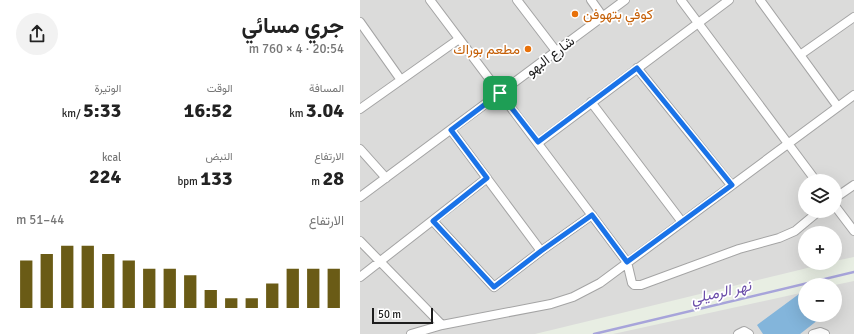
<!DOCTYPE html>
<html lang="ar">
<head>
<meta charset="utf-8">
<style>
  :root { --surface:#fff; --page:#f2f2f2; --text:#222; --muted:#767676; --accent:#6a5b16 }
  body { margin:0; font-family:Signika,Vazirmatn,sans-serif; background:var(--page); color:var(--text); direction:rtl; height:100vh; display:flex; flex-direction:column; font-size:15px; white-space:nowrap }
  * { box-sizing:border-box; margin:0 }
  p { font-size:13px; color:var(--muted) }
  .icon { flex:none; width:22px; height:22px; fill:none; stroke:currentColor; stroke-width:2; stroke-linecap:round; stroke-linejoin:round }
  .map { position:relative; flex:1; overflow:hidden; direction:ltr }
  .side { display:flex; flex-direction:column; background:var(--surface); width:360px }
  .side>* { flex:none }
  .controls { position:absolute; left:438px; top:174px; display:grid; gap:8px }
  .controls a { display:grid; place-items:center; width:44px; height:44px; border-radius:50%; background:var(--surface); box-shadow:0 4px 16px #0002; font-size:20px }
  .scale { position:absolute; left:12px; bottom:10px; width:61px; box-sizing:border-box; padding-left:4px; border:2px solid #1d1d1d; border-top:0; font-size:11px; line-height:14px; white-space:nowrap; color:#1d1d1d; -webkit-text-stroke:3px #fff; paint-order:stroke }
  .pin { position:absolute; display:grid; place-items:center; width:34px; height:34px; color:#fff; margin:-17px; border-radius:8px; box-shadow:0 2px 6px #0006 }
  .round { display:grid; place-items:center; flex:none; width:42px; height:42px; border-radius:21px; background:var(--page) }
  .overview { display:flex; align-items:center; justify-content:space-between; height:68px; padding:0 16px }
  h1 { font-size:22px; font-weight:700; line-height:30px }
  .figures { display:grid; grid-template-columns:repeat(3,1fr); gap:6px; height:68px; padding:4px 16px }
  .figures div { display:grid; align-content:center }
  .figures b { font-size:20px; font-weight:700 }
  .figures small { font-size:11px; font-weight:400 }
  .figures p { font-size:11px }
  .chart { height:112px; padding:8px 16px }
  .chart p { display:flex; justify-content:space-between }
  .chart svg { width:100%; height:72px; margin-top:4px; stroke:var(--accent); stroke-width:6 }
  main { display:flex; flex:1; min-height:0 }
  .map>svg:first-child { display:block }
</style>
</head>
<body>
<main>
<div class="map">
<svg width="494" height="334" viewBox="0 0 494 334">
  <rect width="100%" height="100%" fill="#e8eee3"/>
  <path fill="#dbdbda" fill-rule="evenodd" d="M 0,0 L 494,0 L 494,257 L 475,261 L 475,233 L 445,233 L 445,263 L 468,263 L 175,334 L 0,334 ZM 445,181 L 475,181 L 475,211 L 445,211 Z
    M 494,281 L 494,334 L 253,334 L 445,292 L 445,315 L 475,315 L 475,285 Z"/>
  <path fill="#83b5db" d="M 439,294 L 445,302 L 445,315 L 455,315 L 458,320 L 440,334 L 403,334 L 397,325 Z"/>
  <g fill="none" stroke-linecap="round" stroke-linejoin="round">
    <path stroke="#a7a4da" stroke-width="2.5" d="M 234,334 L 494,272"/>
    <defs>
      <path id="minor" d="M 70,0 L 267,262 L 272,283 L 274,285 L 281,285 L 379,249 L 419,238 L 435,231 L 459,211
        M 157,0 L 196,51
        M 231,0 L 243,17
        M 321,0 L 456,181
        M 400,0 L 478,107
        M 0,22 L 41,80
        M 440,55 L 494,17
        M 277,68 L 371,185
        M 231,102 L 322,222
        M 0,109 L 99,39
        M 91,130 L 181,251
        M 178,143 L 369,0
        M 0,149 L 26,178
        M 0,197 L 265,0
        M 475,198 L 494,185
        M 475,206 L 494,231
        M 73,221 L 134,287 L 181,251 L 232,215
        M 0,241 L 82,325
        M 0,277 L 127,178
        M 51,334 L 82,325 L 191,304 L 213,297 L 240,283 L 494,95
        M 378,334 L 384,331 L 389,334
        M 453,334 L 460,332 L 465,334"/>
    </defs>
    <use href="#minor" stroke="#a4a4a4" stroke-width="10"/>
    <use href="#minor" stroke="#fff" stroke-width="8"/>
  </g>
  <g fill="none" stroke-linecap="round" stroke-linejoin="round">
    <defs>
      <path id="route" d="M 277,68 L 372,185 L 267,262 L 232,215 L 181,251 L 134,287 L 73,221 L 127,178 L 91,130 L 140,93 L 178,142 Z"/>
    </defs>
    <use href="#route" stroke="#fff" stroke-width="8"/>
    <use href="#route" stroke="#1a73e8" stroke-width="5"/>
  </g>
  <g fill="#e8710a" stroke="#fff" stroke-width="1.5">
    <circle cx="215" cy="14" r="4"/>
    <circle cx="168" cy="49" r="4"/>
  </g>
  <g text-anchor="middle" stroke-width="3.5" stroke-linejoin="round" paint-order="stroke">
    <g font-size="14" fill="#c56008" stroke="#fff" text-anchor="start">
      <text x="223" y="19">كوفي بتهوفن</text>
      <text x="160" y="54" text-anchor="end">مطعم بوراك</text>
    </g>
    <g font-size="14" fill="#1d1d1d" stroke="#fff">
      <text transform="translate(190 56) rotate(-37)" y="5">شارع البهو</text>
    </g>
    <g font-size="15" font-style="italic" fill="#6a4da9" stroke="#fff">
      <text transform="translate(361 292) rotate(-13)" y="5">نهر الرميلي</text>
    </g>
  </g>
</svg>
<div class="controls">
<a><svg class="icon" aria-label="layers" viewBox="0 0 24 24"><path d="M12 4l9 5-9 5-9-5zM3 14l9 5 9-5"/></svg></a>
<a>+</a>
<a>−</a>
</div>
<div class="scale">50 m</div>
<div class="pin" style="left:140px;top:93px;background:#1e9e55"><svg class="icon" aria-label="arrive" viewBox="0 0 24 24"><path d="M6 21V4h12l-3 4 3 4H6"/></svg></div>
</div>
<section class="side">
<div class="overview"><div><h1>جري مسائي</h1><p>20:54 · 4 × 760 m</p></div><a class="round"><svg class="icon" aria-label="share" viewBox="0 0 24 24"><path d="M12 15V3M7 8l5-5 5 5M5 13v7h14v-7"/></svg></a></div>
<div class="figures">
<div><p>المسافة</p><b>3.04<small> km</small></b></div>
<div><p>الوقت</p><b>16:52</b></div>
<div><p>الوتيرة</p><b>5:33<small> /km</small></b></div>
</div>
<div class="figures">
<div><p>الارتفاع</p><b>28<small> m</small></b></div>
<div><p>النبض</p><b>133<small> bpm</small></b></div>
<div><p>kcal</p><b>224</b></div>
</div>
<div class="chart"><p><span>الارتفاع</span>44–51 m</p>
<svg viewBox="0 0 160 44" preserveAspectRatio="none"><path d="M5 44V15M15 44V11M25 44V6M35 44V6M45 44V11M55 44V15M65 44V20M75 44V20M85 44V24M95 44V33M105 44V38M115 44V38M125 44V29M135 44V20M145 44V20M155 44V20"/></svg>
</div>
</section>
</main>
</body>
</html>
